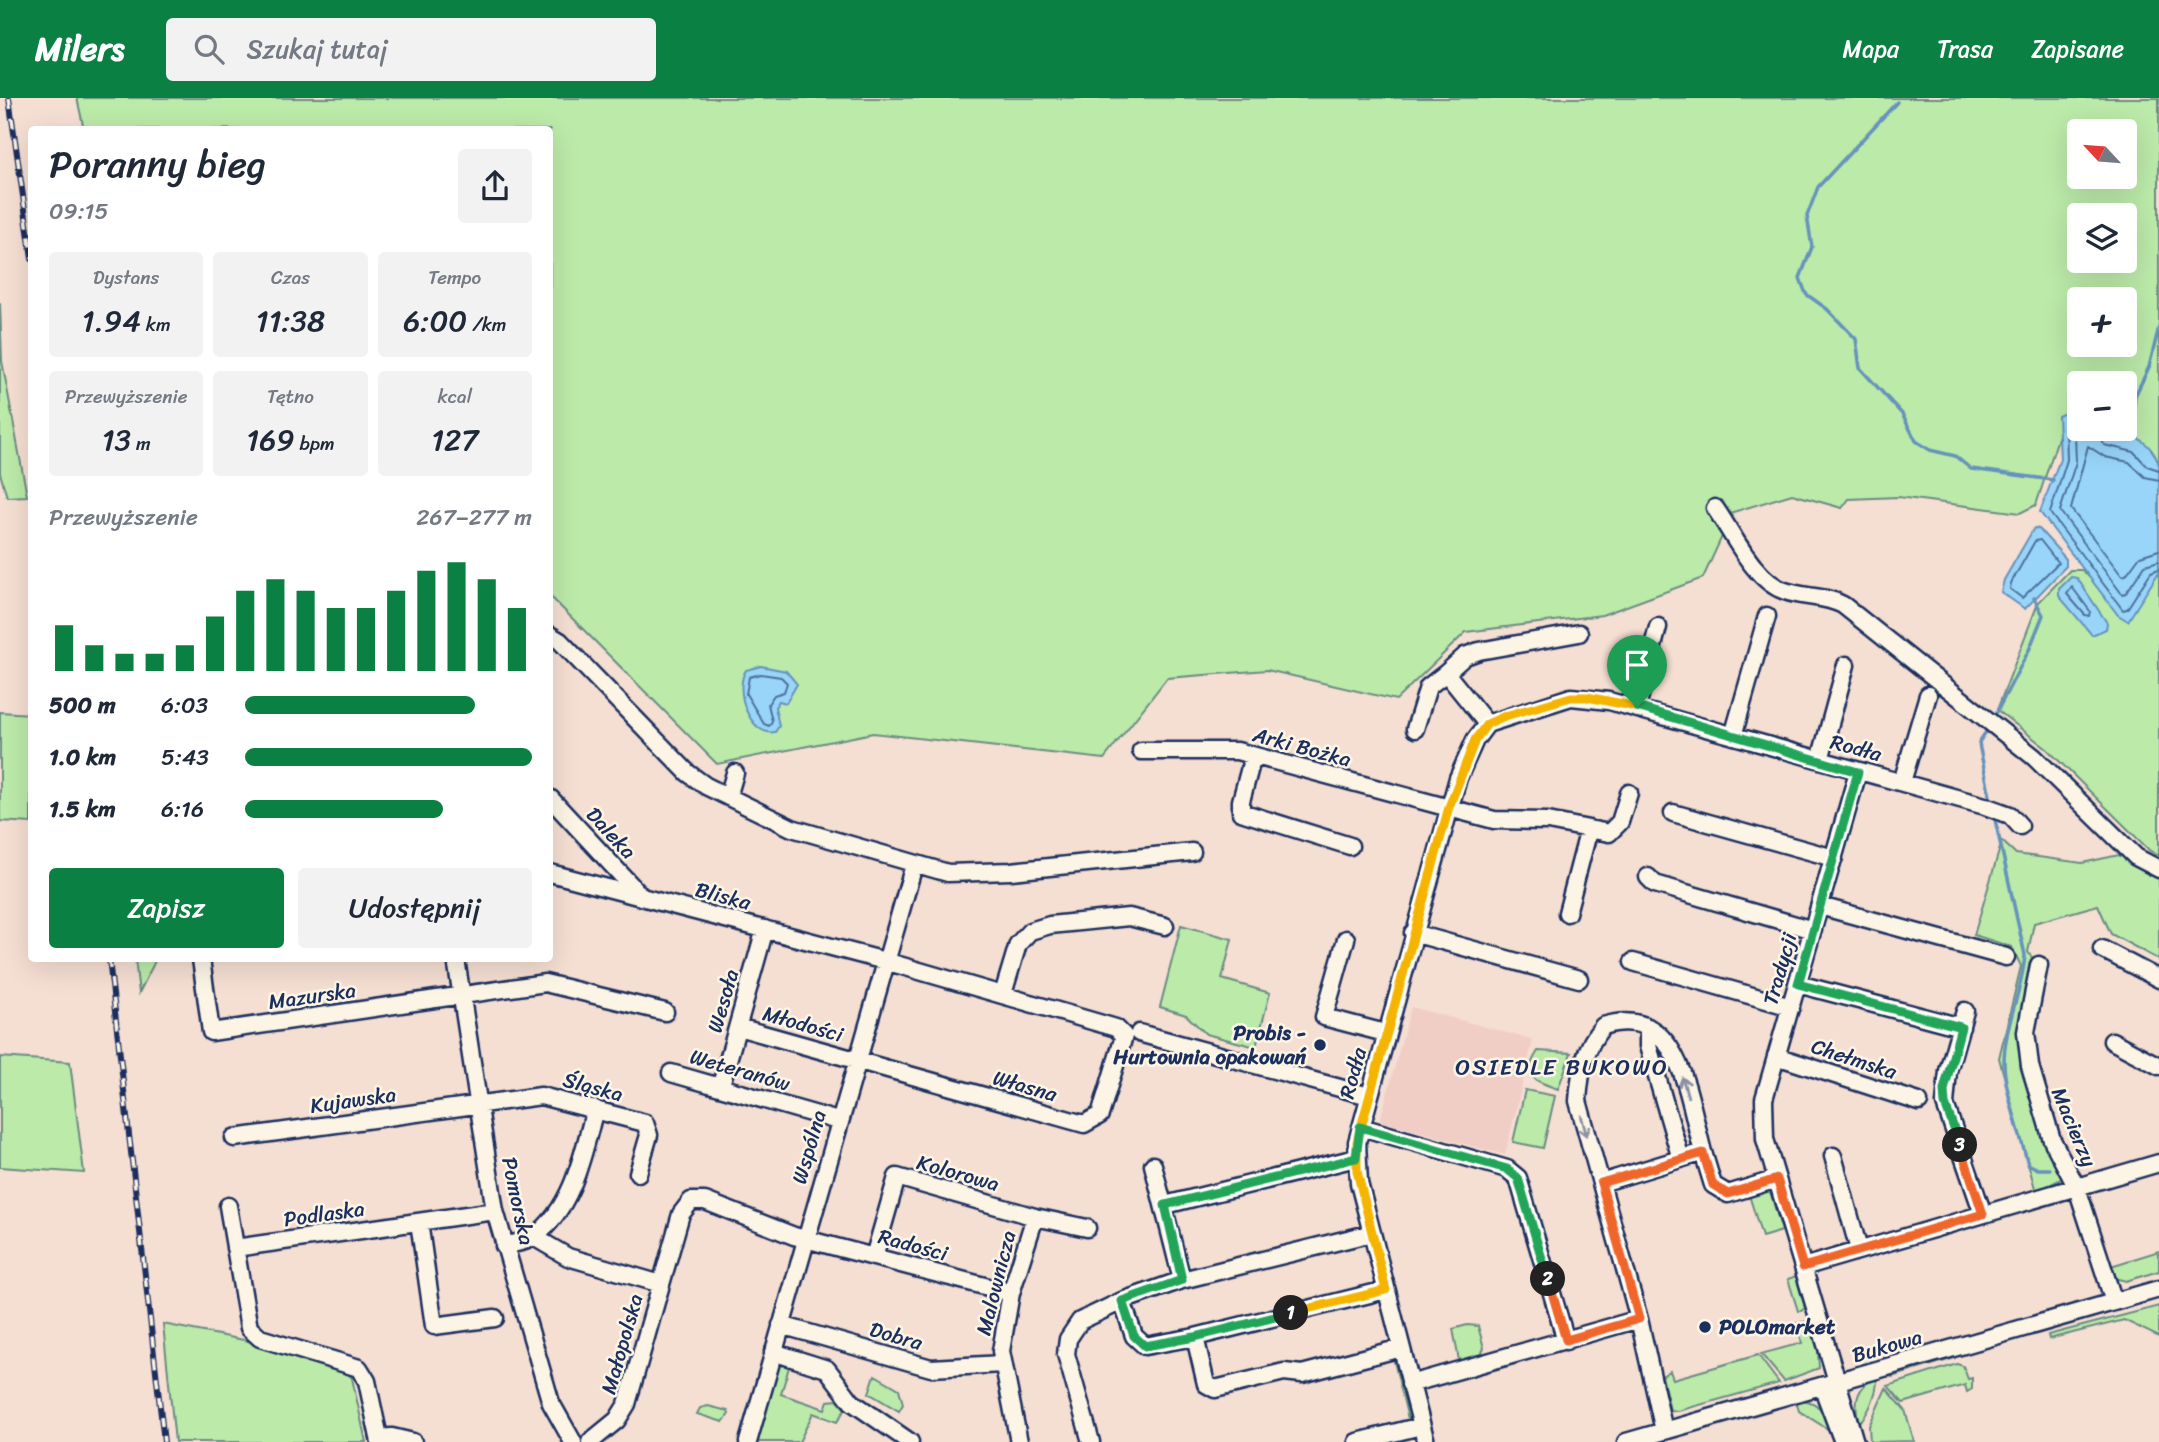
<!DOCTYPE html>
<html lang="pl">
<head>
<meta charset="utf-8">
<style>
  :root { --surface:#fff; --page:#f2f2f3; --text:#1f2937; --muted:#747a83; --accent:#0b8043 }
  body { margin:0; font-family:Sriracha,sans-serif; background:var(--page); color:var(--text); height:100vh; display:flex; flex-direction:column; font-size:26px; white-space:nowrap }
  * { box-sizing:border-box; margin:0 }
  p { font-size:23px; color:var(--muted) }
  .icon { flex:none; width:38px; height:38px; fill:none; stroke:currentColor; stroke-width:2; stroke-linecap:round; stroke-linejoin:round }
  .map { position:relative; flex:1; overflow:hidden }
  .panel { position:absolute; left:28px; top:28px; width:525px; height:836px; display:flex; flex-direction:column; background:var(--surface); border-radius:7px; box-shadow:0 7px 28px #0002 }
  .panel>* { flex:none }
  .needle { width:46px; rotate:296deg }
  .buttons { position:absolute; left:2067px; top:21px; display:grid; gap:14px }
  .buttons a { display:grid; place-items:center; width:70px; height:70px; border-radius:7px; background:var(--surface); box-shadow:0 7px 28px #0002; font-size:35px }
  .pin { position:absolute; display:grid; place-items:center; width:60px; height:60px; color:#fff; margin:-72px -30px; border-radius:50% 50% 50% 0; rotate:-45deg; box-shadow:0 0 7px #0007 }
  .pin .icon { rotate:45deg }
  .km { position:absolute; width:35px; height:35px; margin:-18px; border-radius:50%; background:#222; color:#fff; font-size:19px; line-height:35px; text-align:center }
  .round { display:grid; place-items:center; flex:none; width:74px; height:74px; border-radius:7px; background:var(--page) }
  .head { display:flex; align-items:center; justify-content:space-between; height:119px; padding:0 21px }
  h1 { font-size:38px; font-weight:600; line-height:52px }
  .stats { display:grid; grid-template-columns:repeat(3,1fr); gap:10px; height:119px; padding:7px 21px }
  .stats div { display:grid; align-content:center; border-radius:7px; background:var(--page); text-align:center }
  .stats b { font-size:30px; font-weight:600 }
  .stats small { font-size:19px; font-weight:400 }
  .stats p { font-size:19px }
  .chart { height:196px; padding:14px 21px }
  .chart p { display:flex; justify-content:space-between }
  .chart svg { width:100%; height:126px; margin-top:7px; stroke:var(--accent); stroke-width:6 }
  .primary-button { display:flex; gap:14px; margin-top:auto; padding:14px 21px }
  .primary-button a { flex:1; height:80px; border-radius:7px; background:var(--accent); color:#fff; font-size:28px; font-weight:600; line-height:80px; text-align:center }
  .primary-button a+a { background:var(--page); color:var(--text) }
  ul { padding:0 21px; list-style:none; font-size:23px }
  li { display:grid; grid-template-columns:112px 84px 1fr; align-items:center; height:52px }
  li i { height:18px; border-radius:9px; background:var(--accent) }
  header { display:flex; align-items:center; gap:42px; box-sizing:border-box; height:98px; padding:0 35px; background:var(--accent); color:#fff }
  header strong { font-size:33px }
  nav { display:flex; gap:38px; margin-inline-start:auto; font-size:24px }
  .search { width:490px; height:63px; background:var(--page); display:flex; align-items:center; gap:18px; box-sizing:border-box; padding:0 24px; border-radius:7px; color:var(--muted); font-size:26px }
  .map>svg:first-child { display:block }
</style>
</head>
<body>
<header>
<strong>Milers</strong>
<div class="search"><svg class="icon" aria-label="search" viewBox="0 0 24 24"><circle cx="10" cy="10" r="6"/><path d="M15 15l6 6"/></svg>Szukaj tutaj</div>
<nav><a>Mapa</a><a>Trasa</a><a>Zapisane</a></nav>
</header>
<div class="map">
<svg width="2159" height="1344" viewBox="0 0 2159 1344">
  <rect width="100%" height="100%" fill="#f5ded2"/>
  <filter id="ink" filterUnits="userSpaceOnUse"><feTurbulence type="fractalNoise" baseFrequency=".0143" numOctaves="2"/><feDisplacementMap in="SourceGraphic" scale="14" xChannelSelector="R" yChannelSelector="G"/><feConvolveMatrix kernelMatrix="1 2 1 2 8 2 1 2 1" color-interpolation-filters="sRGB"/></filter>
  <g filter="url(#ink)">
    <path fill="#f0cec5" d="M 1411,909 L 1533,942 L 1505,1057 L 1380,1023 Z"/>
    <path fill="#bbeaa9" stroke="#6b8c84" stroke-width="2" fill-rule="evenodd" d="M 77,0 L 2159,0 L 2159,395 L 2090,331 L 2124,331 L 2124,285 L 2079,285 L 2079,324 L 2061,331 L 2036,407 L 2020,415 L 1898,399 L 1849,401 L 1842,410 L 1792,396 L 1733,414 L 1703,480 L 1602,517 L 1466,534 L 1396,602 L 1267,572 L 1167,580 L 1104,661 L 873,635 L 717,666 L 550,498 L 550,32 L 84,31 ZM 2079,33 L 2124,33 L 2124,79 L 2079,79 ZM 2079,117 L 2124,117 L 2124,163 L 2079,163 ZM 2079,201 L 2124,201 L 2124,247 L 2079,247 Z
      M 0,205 L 2,263 L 27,398 L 7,399 L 0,375 Z
      M 2159,468 L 2159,758 L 2149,752 L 2047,651 L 1997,612 L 2038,505 L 2070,472 L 2082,472 L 2125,515 Z
      M 0,614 L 31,616 L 31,725 L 0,723 Z
      M 2002,743 L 2016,756 L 2082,765 L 2119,757 L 2159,777 L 2159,862 L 2111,836 L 2098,807 L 2034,825 L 2028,854 L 2034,862 L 2019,931 L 2023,978 L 2063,1080 L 2036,1094 L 1999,960 L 2021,868 L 2012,849 L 1974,837 Z
      M 1181,827 L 1232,841 L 1222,881 L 1270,895 L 1256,949 L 1206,936 L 1186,917 L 1160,909 Z
      M 135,861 L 156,861 L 139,895 Z
      M 1538,953 L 1571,955 L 1558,991 C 1533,982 1521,979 1538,953 Z
      M 0,959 L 70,964 L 84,1075 L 0,1069 Z
      M 1525,992 L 1555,998 L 1543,1050 L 1513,1044 Z
      M 1769,1090 L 1782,1133 L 1762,1139 L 1749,1097 Z
      M 2159,1153 L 2159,1173 L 2126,1183 L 2114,1180 L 2111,1168 Z
      M 1796,1178 L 1805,1210 L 1801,1213 L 1798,1213 L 1788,1181 Z
      M 2159,1208 L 2159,1239 L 2124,1222 L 2049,1241 L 2048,1237 Z
      M 1809,1223 L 1818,1253 L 1819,1270 L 1784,1283 L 1761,1256 L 1802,1245 L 1797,1225 Z
      M 163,1226 L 244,1242 L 338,1265 L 352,1280 L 366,1344 L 175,1344 Z
      M 1467,1227 L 1478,1228 L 1484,1250 L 1479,1261 L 1460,1268 L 1453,1231 Z
      M 1392,1255 L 1397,1257 L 1413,1319 L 1409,1325 Z
      M 1758,1257 L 1779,1285 L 1678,1313 L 1670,1312 L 1662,1278 L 1670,1273 L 1673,1281 Z
      M 1949,1259 L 1955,1260 L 1892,1279 L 1884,1277 Z
      M 776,1266 L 789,1269 L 781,1296 L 825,1311 L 828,1303 L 837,1302 L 845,1311 L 837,1324 L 813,1315 L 799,1344 L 754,1344 Z
      M 1957,1266 L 1963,1268 L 1968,1281 L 1972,1280 L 1972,1291 L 1967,1294 L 1965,1287 L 1903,1305 L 1888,1288 Z
      M 875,1277 L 899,1291 L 903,1306 L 899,1313 L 869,1295 Z
      M 1877,1279 C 1878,1292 1869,1317 1859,1324 C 1853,1305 1857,1287 1877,1279 Z
      M 1886,1290 L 1905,1312 L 1914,1343 L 1870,1344 L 1869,1328 Z
      M 1796,1302 C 1819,1301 1824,1314 1831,1333 L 1799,1313 Z
      M 708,1308 L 728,1313 L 729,1316 L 723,1324 L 697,1316 L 700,1310 Z"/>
    <path fill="#98d5f9" stroke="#6693bb" stroke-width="2" d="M 2065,315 L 2079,321 L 2079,331 C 2111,331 2149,332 2159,367 L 2159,474 L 2128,523 L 2118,517 L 2040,414 L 2060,361 L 2058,318 Z
      M 2034,430 L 2039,431 L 2066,461 L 2066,468 L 2025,511 L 2001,494 L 2004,482 Z
      M 2071,479 L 2077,480 L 2107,525 L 2106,531 L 2092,537 L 2059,498 L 2059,491 Z
      M 761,568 L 786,573 L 797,586 L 786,605 L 779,603 L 775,609 L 779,628 L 775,634 C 750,639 733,592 746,572 Z"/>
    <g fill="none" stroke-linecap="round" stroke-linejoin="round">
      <path stroke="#4d719c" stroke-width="2" d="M 2079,327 L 2066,327 L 2067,362 L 2050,415 L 2123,512 L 2127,511 L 2151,474 L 2159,471
        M 2089,331 L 2075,338 L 2076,364 L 2060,413 L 2122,496 L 2126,495 L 2145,467 L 2159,463
        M 2097,331 L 2104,347 L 2134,354 L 2147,368 L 2159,372
        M 2159,382 L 2145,379 L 2129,364 L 2105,359 L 2088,348 L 2071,411 L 2122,478 L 2126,477 L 2140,458 L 2159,452
        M 2040,442 L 2058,465 L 2022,500 L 2010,491 L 2011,485 L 2035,443 Z
        M 2072,489 L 2090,513 L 2089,518 L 2085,517 L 2067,496 Z
        M 761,576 L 781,579 L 787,585 L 784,594 L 774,597 L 768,606 L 772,623 L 769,628 L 764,626 L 746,596 L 749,579 Z"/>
      <path stroke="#6693bb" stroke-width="3.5" d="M 1897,4 L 1818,89 L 1807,118 L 1812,149 L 1800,180 L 1806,196 L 1827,211 L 1856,241 L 1860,270 L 1902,316 L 1916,343 L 1930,352 L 1955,358 L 1971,371 L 2053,382
        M 2131,338 L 2135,298 L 2149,269 L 2159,229
        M 1993,621 L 2029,552 L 2043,517 L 2034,500
        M 1988,631 L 1979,644 L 1980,651 L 1991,703
        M 1994,717 L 2025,857 C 2022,894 2004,928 2004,965 C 2004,991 2021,1039 2028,1066 L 2038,1071 L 2050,1071"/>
      <defs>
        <path id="minor" d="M 1715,410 C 1733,435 1754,483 1785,493 C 1805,500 1824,497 1843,507 L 2034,659 L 2136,759 L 2159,771
          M 550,537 L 560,543 L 688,675 L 706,688 L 792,730 L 948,775 L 1011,773 L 1192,754
          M 1446,575 L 1465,558 L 1479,553 L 1579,535
          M 1637,609 L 1658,529
          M 1415,631 L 1428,589 L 1446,575 L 1487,626
          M 1733,638 L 1767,518
          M 1141,653 L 1237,653 L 1494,722 L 1548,723 L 1609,735 L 1620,724 L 1629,695
          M 1253,658 L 1241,703 L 1241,714 L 1350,748
          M 1820,662 L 1846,567
          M 1902,684 L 1928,597
          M 728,699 L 735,675
          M 550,700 L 640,797
          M 1673,715 L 1834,760
          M 550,775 L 885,863 L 1116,930 L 1124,938 L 1100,1017 L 1084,1026 L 738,929
          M 1648,779 L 1655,786 L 1813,832
          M 1820,808 L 2006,859
          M 1567,815 L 1589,731
          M 1413,835 L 1579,881
          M 1346,841 L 1324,919 L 1385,935
          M 2102,851 L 2159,881
          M 201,861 L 211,934 L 545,885 L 665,914
          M 456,861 L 495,1113 L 551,1305 L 573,1344
          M 1633,864 L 1791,909
          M 2039,867 L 2026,934 L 2030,968 L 2052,1042 L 2077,1090 L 2114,1204
          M 1798,886 L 1961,929
          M 1003,896 L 1018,846 L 1030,833 L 1050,827 L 1129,819 L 1165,828
          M 1965,913 L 1948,973 L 1945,1006 L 1983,1116
          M 1648,929 L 1648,948 L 1681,1061
          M 1139,935 L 1369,998
          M 2112,943 L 2159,968
          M 1776,958 L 1919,1004
          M 671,975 L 838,1023
          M 721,987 L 765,831
          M 1361,1029 L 1507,1071 L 1518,1080 L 1566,1243
          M 234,1040 L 541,998 L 645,1025 L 649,1037 L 638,1075
          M 1833,1058 L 1859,1152
          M 1153,1067 L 1182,1182
          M 1601,1085 L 1703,1054 L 1713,1087 L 1728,1096 L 1777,1081
          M 1165,1107 L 1356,1060
          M 228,1108 L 249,1230 L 260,1240 L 359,1270 L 367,1283 L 380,1344
          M 419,1124 L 434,1228 L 495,1220
          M 534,1139 L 568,1159 L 661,1186
          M 504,1148 C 514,1145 528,1144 535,1138 C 574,1108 583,1055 595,1011
          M 235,1150 L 495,1113
          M 874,1159 L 897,1079 L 1035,1119 L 1087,1130
          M 1803,1169 L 2159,1065
          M 1122,1203 L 1134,1238 L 1145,1248 L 1195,1239 L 1386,1192
          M 781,1227 L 931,1270 L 1002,1266
          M 1195,1239 L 1206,1286 L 1215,1291 L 1284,1274 L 1302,1276 L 1401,1250
          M 773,1254 L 827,1271 L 852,1304 L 910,1344
          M 1410,1286 L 1639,1221
          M 1822,1288 L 1843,1344
          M 1664,1333 L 1639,1221 L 1578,1003 C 1580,974 1584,950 1603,928 C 1681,904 1688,1001 1703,1054
          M 379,1340 L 392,1339 L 413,1344
          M 590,1344 L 617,1322 L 627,1306 L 681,1116 L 691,1103 L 705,1103 L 794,1138 L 1011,1195
          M 748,1344 L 914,767
          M 1019,1344 L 1001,1253 L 1011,1195 L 1035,1119
          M 1091,1344 L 1066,1256 L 1068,1241 L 1080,1223 L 1122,1203 L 1182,1182 L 1372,1135
          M 1357,1344 L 1421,1328
          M 1426,1344 L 1359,1085 L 1357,1044 L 1458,680 L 1475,642 L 1487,626 L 1571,599 L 1609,603 L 1985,708 L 2010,717 L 2020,728
          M 1626,1344 L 2159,1191
          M 1855,1344 L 1765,1041 L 1764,1001 L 1858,674"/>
      </defs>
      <use href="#minor" stroke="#1b2f5e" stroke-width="21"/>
      <use href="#minor" stroke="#fcf5e5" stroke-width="16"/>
      <defs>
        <path id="rail" d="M 9,0 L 32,161
          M 109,861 L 164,1344"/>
      </defs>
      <use href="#rail" stroke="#1b2f5e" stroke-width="6"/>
      <use href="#rail" stroke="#fcf5e5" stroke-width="3.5" stroke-dasharray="10" stroke-linecap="butt"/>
    </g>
    <defs><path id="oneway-shaft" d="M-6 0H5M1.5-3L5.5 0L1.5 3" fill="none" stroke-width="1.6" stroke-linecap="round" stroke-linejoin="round" transform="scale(1.75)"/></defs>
    <g stroke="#8c92a2">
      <use href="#oneway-shaft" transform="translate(1685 989) rotate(-106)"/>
      <use href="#oneway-shaft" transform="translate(1584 1028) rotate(75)"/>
    </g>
  </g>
  <g fill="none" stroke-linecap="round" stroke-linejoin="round" filter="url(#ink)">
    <defs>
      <path id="split-1" d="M 1291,1215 L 1386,1192 L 1357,1073 L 1357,1044 L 1449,709 L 1475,642 L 1487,626 L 1505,618 L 1571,599 L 1587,599 L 1637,609"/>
      <path id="split-2" d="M 1291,1215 L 1195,1239 L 1145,1248 L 1134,1238 L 1122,1203 L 1182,1182 L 1165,1107 L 1356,1060 L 1360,1029 L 1507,1071 L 1518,1080 L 1548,1181"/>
      <path id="split-3" d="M 1548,1181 L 1566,1242 L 1639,1221 L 1601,1085 L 1703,1055 L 1713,1087 L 1728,1096 L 1777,1081 L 1803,1169 L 1983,1116 L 1960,1047"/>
      <path id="split-4" d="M 1637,609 L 1858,674 L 1798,886 L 1961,929 L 1944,992 L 1945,1006 L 1960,1047"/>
    </defs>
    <use href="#split-1" stroke="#fff" stroke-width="14"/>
    <use href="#split-2" stroke="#fff" stroke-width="14"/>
    <use href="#split-3" stroke="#fff" stroke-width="14"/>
    <use href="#split-4" stroke="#fff" stroke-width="14"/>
    <use href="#split-1" stroke="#f5b400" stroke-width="9"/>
    <use href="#split-2" stroke="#22a559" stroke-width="9"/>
    <use href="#split-3" stroke="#f0652b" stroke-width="9"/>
    <use href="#split-4" stroke="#22a559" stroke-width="9"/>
  </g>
  <g fill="#1b2f5e" stroke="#fcf5e5" stroke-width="2.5">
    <circle cx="1320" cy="947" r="7"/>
    <circle cx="1705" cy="1229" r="7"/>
  </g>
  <g text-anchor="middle" stroke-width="5" stroke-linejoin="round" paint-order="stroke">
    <g font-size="21" fill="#1b2f5e" stroke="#fcf5e5">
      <text transform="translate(1302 649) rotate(15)" y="7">Arki Bożka</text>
      <text transform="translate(1856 650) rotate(15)" y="7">Rodła</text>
      <text transform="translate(611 735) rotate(47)" y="7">Daleka</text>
      <text transform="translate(723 798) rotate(15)" y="7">Bliska</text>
      <text transform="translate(1780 871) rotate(-74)" y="7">Tradycji</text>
      <text transform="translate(312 898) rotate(-8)" y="7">Mazurska</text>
      <text transform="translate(723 903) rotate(-74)" y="7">Wesoła</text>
      <text transform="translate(803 926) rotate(16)" y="7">Młodości</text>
      <text transform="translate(1854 961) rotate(18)" y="7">Chełmska</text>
      <text transform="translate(740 972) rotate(16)" y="7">Weteranów</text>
      <text transform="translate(1353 975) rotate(-75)" y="7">Rodła</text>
      <text transform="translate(1025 988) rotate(16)" y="7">Własna</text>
      <text transform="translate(593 989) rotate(15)" y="7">Śląska</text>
      <text transform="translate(353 1002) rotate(-8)" y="7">Kujawska</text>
      <text transform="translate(2074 1029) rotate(67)" y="7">Macierzy</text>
      <text transform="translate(809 1049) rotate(-74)" y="7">Wspólna</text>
      <text transform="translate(958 1075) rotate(16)" y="7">Kolorowa</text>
      <text transform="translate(518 1103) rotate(78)" y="7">Pomorska</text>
      <text transform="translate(324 1116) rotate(-8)" y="7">Podlaska</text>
      <text transform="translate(913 1147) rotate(15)" y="7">Radości</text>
      <text transform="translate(996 1185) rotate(-76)" y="7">Malownicza</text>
      <text transform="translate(896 1238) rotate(16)" y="7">Dobra</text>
      <text transform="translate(622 1246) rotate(-74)" y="7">Małopolska</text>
      <text transform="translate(1887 1248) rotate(-16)" y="7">Bukowa</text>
    </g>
    <g font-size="21" font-weight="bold" fill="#1b2f5e" stroke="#fcf5e5" text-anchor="end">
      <text x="1306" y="942">Probis -<tspan x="1306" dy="24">Hurtownia opakowań</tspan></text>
      <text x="1719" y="1236" text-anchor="start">POLOmarket</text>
    </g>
    <g font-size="23" letter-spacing="2" fill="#1b2f5e" stroke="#fcf5e5">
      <text x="1562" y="977">OSIEDLE BUKOWO</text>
    </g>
  </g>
</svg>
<div class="buttons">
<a><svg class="needle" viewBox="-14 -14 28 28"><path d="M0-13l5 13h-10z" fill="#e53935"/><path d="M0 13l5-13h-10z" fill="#747a83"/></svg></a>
<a><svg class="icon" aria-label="layers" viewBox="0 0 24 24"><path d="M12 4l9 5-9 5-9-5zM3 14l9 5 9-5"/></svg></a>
<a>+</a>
<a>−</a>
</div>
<div class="pin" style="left:1637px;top:609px;background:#1e9e55"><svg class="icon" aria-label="arrive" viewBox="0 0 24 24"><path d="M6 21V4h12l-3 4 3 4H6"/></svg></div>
<b class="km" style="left:1291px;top:1215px">1</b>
<b class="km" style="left:1548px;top:1181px">2</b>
<b class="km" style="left:1960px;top:1047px">3</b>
<section class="panel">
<div class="head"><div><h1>Poranny bieg</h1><p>09:15</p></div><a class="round"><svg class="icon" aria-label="share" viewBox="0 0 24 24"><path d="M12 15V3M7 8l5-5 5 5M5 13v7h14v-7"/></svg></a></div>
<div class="stats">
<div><p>Dystans</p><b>1.94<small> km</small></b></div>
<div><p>Czas</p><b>11:38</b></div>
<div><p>Tempo</p><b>6:00<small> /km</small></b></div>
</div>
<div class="stats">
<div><p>Przewyższenie</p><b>13<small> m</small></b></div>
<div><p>Tętno</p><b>169<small> bpm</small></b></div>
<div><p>kcal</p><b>127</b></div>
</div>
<div class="chart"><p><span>Przewyższenie</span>267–277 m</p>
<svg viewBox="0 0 160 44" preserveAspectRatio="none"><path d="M5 44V28M15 44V35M25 44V38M35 44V38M45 44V35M55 44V25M65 44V16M75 44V12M85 44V16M95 44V22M105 44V22M115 44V16M125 44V9M135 44V6M145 44V12M155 44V22"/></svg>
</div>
<ul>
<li><b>500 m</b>6:03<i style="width:80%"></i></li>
<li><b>1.0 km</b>5:43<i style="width:100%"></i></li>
<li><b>1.5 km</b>6:16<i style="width:69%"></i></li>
</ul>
<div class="primary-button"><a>Zapisz</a><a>Udostępnij</a></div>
</section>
</div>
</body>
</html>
